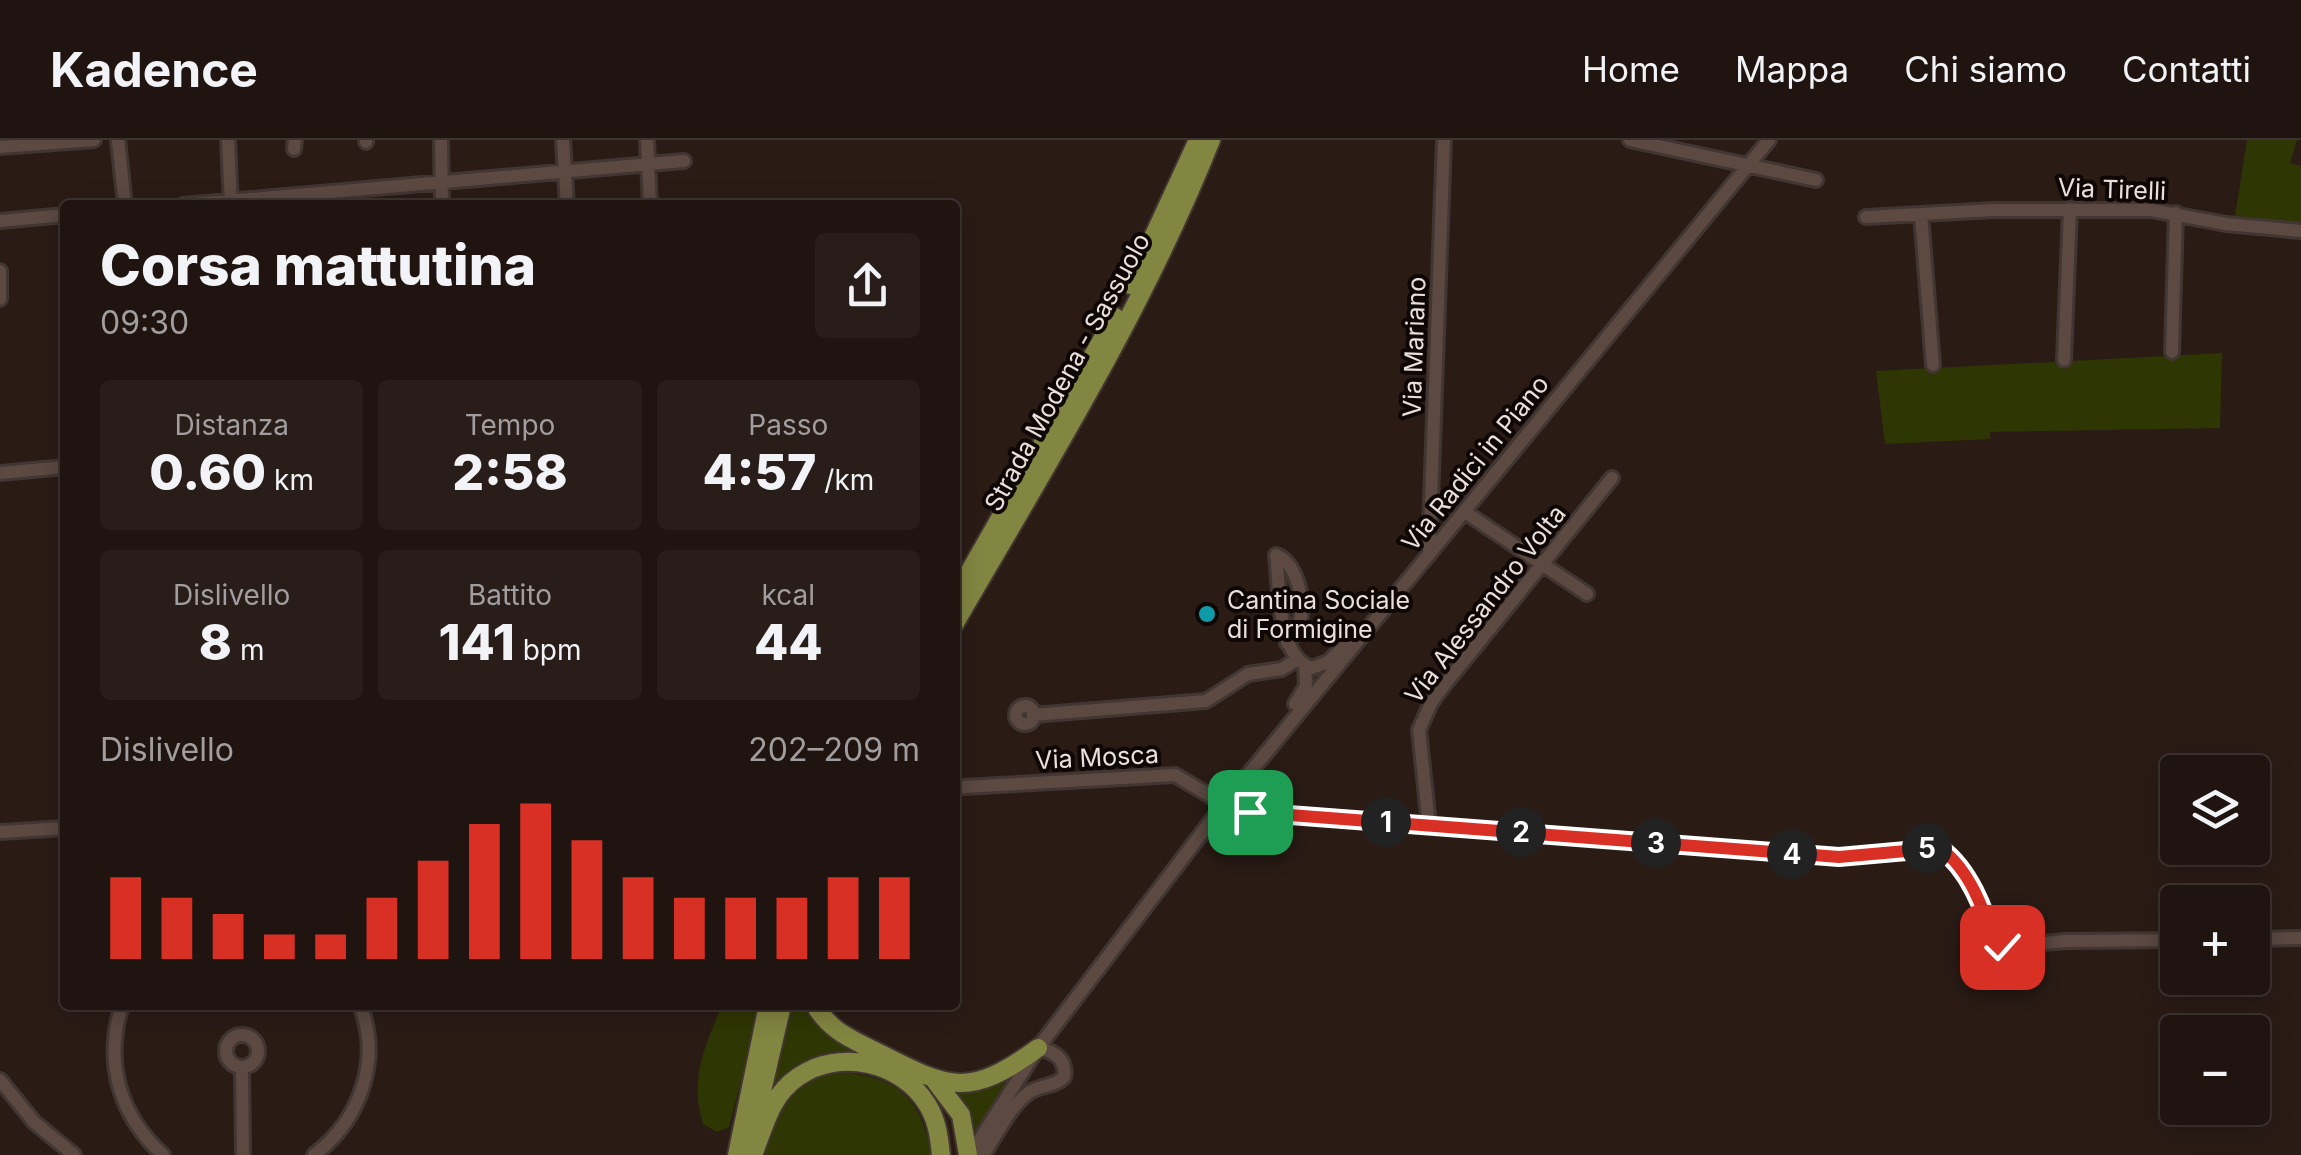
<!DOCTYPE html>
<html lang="it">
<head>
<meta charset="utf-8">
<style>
  :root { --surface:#201410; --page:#281d19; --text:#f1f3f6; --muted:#a29e9f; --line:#3d3330; --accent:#d93025 }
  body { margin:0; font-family:Inter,sans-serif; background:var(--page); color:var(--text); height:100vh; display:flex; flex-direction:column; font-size:38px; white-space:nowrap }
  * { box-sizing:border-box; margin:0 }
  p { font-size:32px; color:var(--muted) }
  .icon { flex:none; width:55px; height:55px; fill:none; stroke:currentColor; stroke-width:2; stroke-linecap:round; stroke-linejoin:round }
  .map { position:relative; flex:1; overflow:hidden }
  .details { position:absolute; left:60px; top:60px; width:900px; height:810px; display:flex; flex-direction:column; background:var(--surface); border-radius:10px; box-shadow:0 5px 25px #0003,0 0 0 2px var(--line) }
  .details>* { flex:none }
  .fabs { position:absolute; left:2160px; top:615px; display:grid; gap:20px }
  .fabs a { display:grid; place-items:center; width:110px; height:110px; border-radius:10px; background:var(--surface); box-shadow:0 5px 25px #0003,0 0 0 2px var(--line); font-size:50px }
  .pin { position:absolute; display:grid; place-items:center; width:85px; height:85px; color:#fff; margin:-42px; border-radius:20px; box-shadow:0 5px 15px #0006 }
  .km { position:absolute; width:50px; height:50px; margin:-25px; border-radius:50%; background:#222; color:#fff; font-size:28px; line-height:50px; text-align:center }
  .round { display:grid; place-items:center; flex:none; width:105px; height:105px; border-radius:10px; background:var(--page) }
  .overview { display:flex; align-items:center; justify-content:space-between; height:170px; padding:0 40px }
  h1 { font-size:55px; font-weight:800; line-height:75px }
  .metrics { display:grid; grid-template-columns:repeat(3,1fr); gap:15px; height:170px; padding:10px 40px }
  .metrics div { display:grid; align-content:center; border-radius:10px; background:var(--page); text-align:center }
  .metrics b { font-size:50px; font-weight:800 }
  .metrics small { font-size:28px; font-weight:400 }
  .metrics p { font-size:28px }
  .chart { height:280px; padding:20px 40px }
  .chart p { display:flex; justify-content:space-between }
  .chart svg { width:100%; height:180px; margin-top:10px; stroke:var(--accent); stroke-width:6 }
  header { display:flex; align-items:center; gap:60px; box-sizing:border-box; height:140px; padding:0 50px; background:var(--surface); border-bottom:2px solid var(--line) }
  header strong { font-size:48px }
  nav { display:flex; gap:55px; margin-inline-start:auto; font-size:35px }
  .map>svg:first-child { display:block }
</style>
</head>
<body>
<header>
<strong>Kadence</strong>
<nav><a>Home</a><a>Mappa</a><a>Chi siamo</a><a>Contatti</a></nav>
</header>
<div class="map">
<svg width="2301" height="1015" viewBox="0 0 2301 1015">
  <rect width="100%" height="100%" fill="#2a1b15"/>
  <path fill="#2e3603" d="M 2247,0 L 2297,0 L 2290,23 L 2301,26 L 2301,83 L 2235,76 Z
    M 2222,213 L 2220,288 L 1990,292 L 1990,299 L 1885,304 L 1876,231 Z
    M 722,865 L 761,865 L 729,987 L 717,992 L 703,984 C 689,938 705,906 722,865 Z
    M 791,865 L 808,865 L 825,890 L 860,914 C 811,920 799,920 767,960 Z
    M 831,931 C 893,936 919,950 932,1015 L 761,1015 C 779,967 780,951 831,931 Z
    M 1013,935 L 970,999 L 950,950 L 992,944 Z"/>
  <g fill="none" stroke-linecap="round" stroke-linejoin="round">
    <defs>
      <path id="minor" d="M 118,0 L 125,65
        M 228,0 L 231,65
        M 441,0 L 442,65
        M 563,0 L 567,65
        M 647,0 L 650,65
        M 1630,0 L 1816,40
        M 366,2 L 366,0
        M 0,7 L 94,0
        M 294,9 L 295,0
        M 183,65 L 684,21
        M 1921,74 L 1933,225
        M 1866,77 L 1994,70 L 2151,70 L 2226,84 L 2301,91
        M 0,81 L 65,75
        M 0,131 L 0,159
        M 2172,212 L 2176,73
        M 2064,220 L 2070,69
        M 0,333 L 65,327
        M 1465,372 L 1587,454
        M 1429,415 L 1444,0
        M 1287,503 C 1292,497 1299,490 1300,482 C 1305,461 1297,423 1276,415 C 1280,446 1277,519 1312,528 L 1328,522 L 1350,501
        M 1295,564 L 1306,546 L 1305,526 L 1308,529
        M1016 575a9 9 0 1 1 18 0a9 9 0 1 1-18 0Z
        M 1033,575 L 1206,561 L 1248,534 L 1282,529 L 1296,520
        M 964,647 L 1175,635 L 1224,664
        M 1229,658 L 1250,672 L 1839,717 L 1934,707 C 1952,712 1982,759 1987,777 C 1991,789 1990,798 1998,807 L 2066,801 L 2178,800
        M 1429,685 L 1419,590 L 1431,563 L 1445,544 L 1612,338
        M 0,692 L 65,688
        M 2252,799 L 2301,798
        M 122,865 C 104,922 119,975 163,1015
        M226 911a16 16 0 1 1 32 0a16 16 0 1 1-32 0Z
        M 242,927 L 243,1015
        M 0,940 L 34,982 L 74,1015
        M 314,1015 C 360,980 382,920 360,865
        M 970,1015 L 1038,908 L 1224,664 L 1769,0
        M 983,1015 C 996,996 1009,968 1027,954 C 1039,944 1054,948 1064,937 C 1067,919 1054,911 1038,908"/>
      <path id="highway" d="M 1131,145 L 1198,0
        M 955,457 L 1115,177
        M 955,483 C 1046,326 1144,169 1211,0
        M 815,865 C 829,890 851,899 875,911 C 948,948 967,960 1038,908
        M 936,942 L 961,975 L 968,1015
        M 753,990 L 782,865
        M 737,1015 L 768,865
        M 753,1015 C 765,986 770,956 798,937 C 839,908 901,922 927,964 C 937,980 939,996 941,1015"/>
    </defs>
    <use href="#minor" stroke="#423632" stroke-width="18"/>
    <use href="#highway" stroke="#423632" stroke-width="22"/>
    <use href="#minor" stroke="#5b4942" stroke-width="12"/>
    <use href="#highway" stroke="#838641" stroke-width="18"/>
  </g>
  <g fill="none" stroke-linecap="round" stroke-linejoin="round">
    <defs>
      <path id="route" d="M 1250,672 L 1839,717 L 1940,708 C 1969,729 1985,770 1993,803 L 2002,807"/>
    </defs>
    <use href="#route" stroke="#fff" stroke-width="20"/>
    <use href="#route" stroke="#d93025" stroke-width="12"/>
  </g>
  <circle fill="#0f9aa8" stroke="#0e0705" stroke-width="4" cx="1207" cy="474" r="10"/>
  <g text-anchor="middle" stroke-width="8" stroke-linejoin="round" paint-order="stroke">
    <g font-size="25" fill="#eadfdb" stroke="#0e0705">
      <text transform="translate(2112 49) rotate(2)" y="9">Via Tirelli</text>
      <text transform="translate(1414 207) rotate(-88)" y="9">Via Mariano</text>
      <text transform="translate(1067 232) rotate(-61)" y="9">Strada Modena - Sassuolo</text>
      <text transform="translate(1475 323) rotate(-51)" y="9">Via Radici in Piano</text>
      <text transform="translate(1485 464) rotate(-52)" y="9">Via Alessandro Volta</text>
      <text transform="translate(1097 617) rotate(-3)" y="9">Via Mosca</text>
    </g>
    <g font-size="25" fill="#eadfdb" stroke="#0e0705" text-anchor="start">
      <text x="1227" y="469">Cantina Sociale<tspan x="1227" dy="29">di Formigine</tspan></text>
    </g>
  </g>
</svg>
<div class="fabs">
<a><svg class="icon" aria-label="layers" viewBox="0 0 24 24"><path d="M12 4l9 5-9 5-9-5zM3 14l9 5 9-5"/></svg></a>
<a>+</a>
<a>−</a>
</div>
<div class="pin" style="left:1250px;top:672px;background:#1e9e55"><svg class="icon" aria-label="arrive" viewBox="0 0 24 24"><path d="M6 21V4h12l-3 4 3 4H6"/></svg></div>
<div class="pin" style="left:2002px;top:807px;background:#d93025"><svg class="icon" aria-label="check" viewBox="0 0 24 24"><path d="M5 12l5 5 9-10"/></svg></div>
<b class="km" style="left:1386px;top:682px">1</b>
<b class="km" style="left:1521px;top:692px">2</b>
<b class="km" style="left:1656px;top:703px">3</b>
<b class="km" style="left:1792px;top:714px">4</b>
<b class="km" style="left:1927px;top:708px">5</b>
<section class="details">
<div class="overview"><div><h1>Corsa mattutina</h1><p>09:30</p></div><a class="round"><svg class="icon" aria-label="share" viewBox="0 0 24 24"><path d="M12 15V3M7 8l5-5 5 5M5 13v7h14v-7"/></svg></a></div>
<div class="metrics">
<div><p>Distanza</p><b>0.60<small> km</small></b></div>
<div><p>Tempo</p><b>2:58</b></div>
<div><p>Passo</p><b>4:57<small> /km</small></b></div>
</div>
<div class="metrics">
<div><p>Dislivello</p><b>8<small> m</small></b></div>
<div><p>Battito</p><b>141<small> bpm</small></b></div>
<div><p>kcal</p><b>44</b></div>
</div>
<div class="chart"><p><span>Dislivello</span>202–209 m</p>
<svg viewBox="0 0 160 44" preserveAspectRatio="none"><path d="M5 44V24M15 44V29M25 44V33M35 44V38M45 44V38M55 44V29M65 44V20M75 44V11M85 44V6M95 44V15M105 44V24M115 44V29M125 44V29M135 44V29M145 44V24M155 44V24"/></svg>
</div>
</section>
</div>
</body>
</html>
